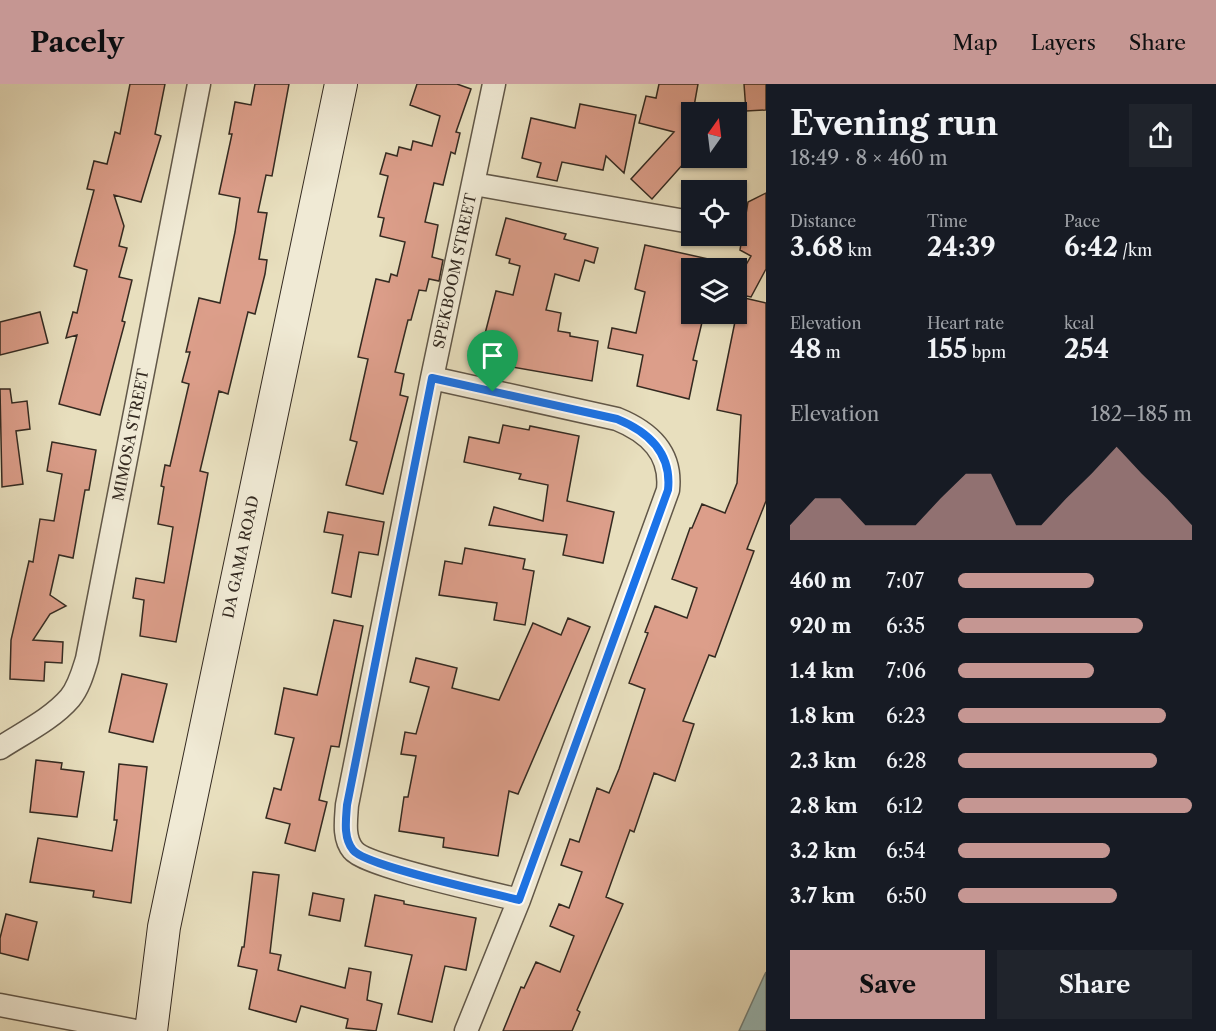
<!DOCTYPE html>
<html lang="en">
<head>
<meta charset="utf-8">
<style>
  :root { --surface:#171b24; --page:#20242c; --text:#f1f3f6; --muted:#9ea1a6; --accent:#c59692 }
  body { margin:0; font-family:"Libre Caslon Text",serif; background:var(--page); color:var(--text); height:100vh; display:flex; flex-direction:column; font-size:22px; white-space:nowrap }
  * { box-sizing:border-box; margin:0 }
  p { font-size:20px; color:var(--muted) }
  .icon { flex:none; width:33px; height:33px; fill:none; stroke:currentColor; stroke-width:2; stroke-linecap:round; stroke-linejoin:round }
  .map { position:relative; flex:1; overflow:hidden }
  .drawer { display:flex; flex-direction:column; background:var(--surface); width:450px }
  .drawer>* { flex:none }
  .needle { width:39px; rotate:14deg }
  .tools { position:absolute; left:681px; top:18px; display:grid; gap:12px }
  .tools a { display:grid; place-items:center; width:66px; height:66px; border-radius:0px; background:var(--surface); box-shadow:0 2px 4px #0004; font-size:30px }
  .pin { position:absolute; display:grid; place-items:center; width:51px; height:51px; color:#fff; margin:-62px -26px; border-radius:50% 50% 50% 0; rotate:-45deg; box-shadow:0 0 6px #0007 }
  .pin .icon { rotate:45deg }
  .round { display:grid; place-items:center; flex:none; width:63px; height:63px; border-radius:0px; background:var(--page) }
  .overview { display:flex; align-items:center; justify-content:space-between; height:102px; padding:0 24px }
  h1 { font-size:33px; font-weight:700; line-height:45px }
  .stats { display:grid; grid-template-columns:repeat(3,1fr); gap:9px; height:102px; padding:6px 24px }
  .stats div { display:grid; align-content:center }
  .stats b { font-size:26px; font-weight:700 }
  .stats small { font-size:16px; font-weight:400 }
  .stats p { font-size:16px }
  .chart { height:168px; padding:12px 24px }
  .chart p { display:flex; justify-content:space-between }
  .chart svg { width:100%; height:108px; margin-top:6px; fill:var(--accent); opacity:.7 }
  .primary-button { display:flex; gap:12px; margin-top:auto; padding:12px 24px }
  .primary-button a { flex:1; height:69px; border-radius:0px; background:var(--accent); color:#111; font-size:24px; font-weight:700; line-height:69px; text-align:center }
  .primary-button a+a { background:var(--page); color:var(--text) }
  ul { padding:0 24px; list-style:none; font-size:20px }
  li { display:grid; grid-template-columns:96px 72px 1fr; align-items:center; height:45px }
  li i { height:15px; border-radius:8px; background:var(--accent) }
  header { display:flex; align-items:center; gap:36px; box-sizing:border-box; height:84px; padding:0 30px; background:var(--accent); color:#111 }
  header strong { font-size:28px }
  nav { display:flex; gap:33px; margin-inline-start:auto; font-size:21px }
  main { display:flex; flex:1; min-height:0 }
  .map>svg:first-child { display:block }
</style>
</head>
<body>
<header>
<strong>Pacely</strong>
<nav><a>Map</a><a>Layers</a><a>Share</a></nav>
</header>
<main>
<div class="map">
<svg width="766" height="947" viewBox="0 0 766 947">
  <rect width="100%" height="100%" fill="#e8dfbe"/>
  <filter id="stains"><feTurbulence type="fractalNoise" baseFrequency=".00333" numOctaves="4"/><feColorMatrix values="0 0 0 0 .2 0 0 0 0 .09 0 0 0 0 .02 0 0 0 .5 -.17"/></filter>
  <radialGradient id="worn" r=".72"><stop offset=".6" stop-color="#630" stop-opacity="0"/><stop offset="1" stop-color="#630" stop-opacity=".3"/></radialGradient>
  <path fill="#99bbb9" stroke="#71817c" stroke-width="1.5" d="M 766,888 L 766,947 L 739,947 L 764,892 Z"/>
  <path fill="#dc9e8a" stroke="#342a21" stroke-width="1.5" d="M 130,0 L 165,0 L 155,50 L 161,52 L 141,118 L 114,111 L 124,142 L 119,162 L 127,164 L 119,193 L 132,196 L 122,237 L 125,238 L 100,331 L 59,320 L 77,251 L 66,254 L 73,228 L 77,229 L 87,186 L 74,182 L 94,106 L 87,105 L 94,77 L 107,80 L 115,48 L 120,50 Z
    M 255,0 L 289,0 L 272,92 L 266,91 L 258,128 L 267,129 L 259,175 L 267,176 L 265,190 L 255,230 L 248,228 L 228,310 L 219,307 L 200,387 L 208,389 L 176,558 L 140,552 L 144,516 L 133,514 L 136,494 L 164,499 L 173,443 L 158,440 L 164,403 L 161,402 L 165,381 L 170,382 L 189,300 L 182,298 L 190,268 L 186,268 L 199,214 L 220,219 L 235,148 L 240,114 L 219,110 L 232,50 L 229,50 L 235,18 L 251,21 Z
    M 417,0 L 457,0 L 471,5 L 456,48 L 460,49 L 455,70 L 451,68 L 443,101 L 434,99 L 425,138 L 438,141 L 432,173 L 443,176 L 439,197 L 429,195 L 426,207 L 419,206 L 411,236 L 408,236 L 395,288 L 404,290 L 400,311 L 408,313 L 383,410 L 346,401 L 357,358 L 350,356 L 368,275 L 358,273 L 376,195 L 389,198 L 391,190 L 397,192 L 405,158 L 380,152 L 384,134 L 378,133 L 388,92 L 380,90 L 386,69 L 397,72 L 399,63 L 411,66 L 413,57 L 432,62 L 440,32 L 410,21 Z
    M 659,0 L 698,0 L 693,28 L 692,28 L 685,78 L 652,115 L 631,95 L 674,48 L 639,39 L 646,12 L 656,14 Z
    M 744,0 L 766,0 L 766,26 L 746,27 Z
    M 580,20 L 636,31 L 624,89 L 606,72 L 603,86 L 562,78 L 557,97 L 537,93 L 541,79 L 522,74 L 531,34 L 575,44 Z
    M 766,109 L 766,185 L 751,213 L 736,210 L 739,193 L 751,172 L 740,166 L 748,118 Z
    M 506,134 L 566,150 L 564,155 L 598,164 L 594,179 L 585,176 L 579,197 L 555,190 L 546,226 L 561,229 L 558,247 L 570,249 L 570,252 L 598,257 L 592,297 L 478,277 L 496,207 L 513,211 L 520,182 L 509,179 L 510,175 L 496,171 Z
    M 645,161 L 722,178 L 721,184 L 692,184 L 692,230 L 704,230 L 693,276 L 697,277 L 689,315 L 637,302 L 643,271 L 608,264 L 612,244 L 636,249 L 645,208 L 635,205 Z
    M 740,213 L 766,219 L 766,417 L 747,465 L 754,467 L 715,573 L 709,571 L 683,637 L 694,640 L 675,697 L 654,689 L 634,748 L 630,746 L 606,813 L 623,820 L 577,926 L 580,928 L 572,947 L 503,947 L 521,903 L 524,904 L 536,878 L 560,888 L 574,852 L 550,842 L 559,820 L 569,824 L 582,788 L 561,781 L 570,755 L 579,758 L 597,704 L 609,709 L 619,685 L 645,605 L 629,599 L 648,549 L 645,548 L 655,522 L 687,534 L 697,504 L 672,495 L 690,444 L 692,444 L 702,420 L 725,429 L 737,399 L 741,331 L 717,326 Z
    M 40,228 L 48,259 L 0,271 L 0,238 Z
    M 0,305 L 10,305 L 12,319 L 27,317 L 30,345 L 16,347 L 23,400 L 2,403 Z
    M 503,341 L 529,346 L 530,342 L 579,352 L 567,417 L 614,428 L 603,479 L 563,471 L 567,451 L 489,441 L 494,423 L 543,437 L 548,401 L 519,395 L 521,390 L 464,378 L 469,353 L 499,359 Z
    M 52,358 L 96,366 L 89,406 L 85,406 L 73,474 L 59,471 L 50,511 L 66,522 L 50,530 L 33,556 L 63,558 L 62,579 L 45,578 L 44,597 L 10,595 L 11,556 L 29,477 L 33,478 L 40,435 L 54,437 L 62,390 L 47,387 Z
    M 328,428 L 384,438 L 378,471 L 359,468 L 351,513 L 332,509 L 343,451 L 324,448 Z
    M 465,464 L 525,475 L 523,485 L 534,487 L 525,541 L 494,536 L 497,519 L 439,511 L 445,477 L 462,480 Z
    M 568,534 L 590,543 L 518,710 L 509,707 L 498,772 L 443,763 L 444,754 L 399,747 L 404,713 L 408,713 L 416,672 L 401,670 L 405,648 L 416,650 L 429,603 L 410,598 L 416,574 L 457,584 L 452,604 L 499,616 L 533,539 L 561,551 Z
    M 334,536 L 363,542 L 339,663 L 331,662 L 319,716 L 327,718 L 315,767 L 285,759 L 290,740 L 266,734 L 274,704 L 281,706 L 294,654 L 275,650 L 284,604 L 317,611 Z
    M 122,590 L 167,600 L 153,658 L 109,648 Z
    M 36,676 L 62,679 L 61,685 L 84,688 L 77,733 L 30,728 Z
    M 119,680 L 147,683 L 131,819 L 93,813 L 94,807 L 30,798 L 38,754 L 112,767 L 117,736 L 114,736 Z
    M 253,788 L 279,791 L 270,869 L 281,871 L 278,886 L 345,904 L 349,884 L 371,888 L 367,916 L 382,920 L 376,947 L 346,944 L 348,935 L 301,922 L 296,938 L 249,925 L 257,886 L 238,882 L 242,863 L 244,863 Z
    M 313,809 L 344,815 L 340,837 L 309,831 Z
    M 375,811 L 404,817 L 404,820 L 476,834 L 466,886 L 445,882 L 432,938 L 398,930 L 412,871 L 365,862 Z
    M 6,830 L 37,838 L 28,876 L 0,869 L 0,854 Z"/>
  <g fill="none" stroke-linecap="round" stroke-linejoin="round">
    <defs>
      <path id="street" d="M 494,0 L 432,294 L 347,721 C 346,736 343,754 353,766 C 365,782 492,809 519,816
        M 474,100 L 685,137
        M 432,294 L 617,335 C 649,348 672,369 668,406 L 519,816 L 466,947
        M 0,664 C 23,649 52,635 70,614 C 79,603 83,588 87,575 L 199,0
        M 0,921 L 136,947"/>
      <path id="secondary" d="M 151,947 L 164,843 L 341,0"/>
    </defs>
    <use href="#street" stroke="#615748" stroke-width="25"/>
    <use href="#secondary" stroke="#342a21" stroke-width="34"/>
    <use href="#street" stroke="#f0ead5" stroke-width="22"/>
    <use href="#secondary" stroke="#f0ead5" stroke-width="32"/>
  </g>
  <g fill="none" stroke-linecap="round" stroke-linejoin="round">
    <defs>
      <path id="route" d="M 432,294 L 617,335 C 649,348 672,369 668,406 L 519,816 C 492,809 365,782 353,766 C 343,754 346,735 347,721 Z"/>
    </defs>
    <use href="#route" stroke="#fff" stroke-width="12"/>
    <use href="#route" stroke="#1a73e8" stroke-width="8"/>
  </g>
  <g text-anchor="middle" stroke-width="4.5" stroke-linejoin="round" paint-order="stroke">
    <g font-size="15" fill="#342a21" stroke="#f0ead5">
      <text transform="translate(455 187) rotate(-78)" y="5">SPEKBOOM STREET</text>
      <text transform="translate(131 351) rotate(-79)" y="5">MIMOSA STREET</text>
      <text transform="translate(241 473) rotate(-78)" y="5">DA GAMA ROAD</text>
    </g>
  </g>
  <rect width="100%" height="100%" filter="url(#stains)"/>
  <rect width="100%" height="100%" fill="url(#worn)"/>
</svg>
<div class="tools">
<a><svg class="needle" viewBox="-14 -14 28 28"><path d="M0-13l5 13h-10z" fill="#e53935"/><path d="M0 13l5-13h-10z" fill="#9ea1a6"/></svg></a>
<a><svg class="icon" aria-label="locate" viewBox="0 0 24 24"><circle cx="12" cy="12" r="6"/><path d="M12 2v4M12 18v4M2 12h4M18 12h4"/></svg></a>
<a><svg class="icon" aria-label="layers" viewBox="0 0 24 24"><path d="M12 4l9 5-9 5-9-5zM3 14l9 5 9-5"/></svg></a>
</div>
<div class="pin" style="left:493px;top:308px;background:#1e9e55"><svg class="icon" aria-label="arrive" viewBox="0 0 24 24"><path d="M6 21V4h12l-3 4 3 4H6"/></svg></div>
</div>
<section class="drawer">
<div class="overview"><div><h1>Evening run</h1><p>18:49 · 8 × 460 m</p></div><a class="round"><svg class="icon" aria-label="share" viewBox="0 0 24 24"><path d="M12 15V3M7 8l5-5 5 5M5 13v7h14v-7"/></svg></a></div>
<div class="stats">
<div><p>Distance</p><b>3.68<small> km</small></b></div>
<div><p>Time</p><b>24:39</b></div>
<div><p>Pace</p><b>6:42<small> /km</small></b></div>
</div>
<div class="stats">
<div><p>Elevation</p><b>48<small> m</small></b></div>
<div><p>Heart rate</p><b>155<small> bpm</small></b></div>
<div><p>kcal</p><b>254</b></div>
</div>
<div class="chart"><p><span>Elevation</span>182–185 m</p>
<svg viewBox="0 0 160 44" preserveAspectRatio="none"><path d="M0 44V38L10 27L20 27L30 38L40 38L50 38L60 27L70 17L80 17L90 38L100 38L110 27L120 17L130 6L140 17L150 27L160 38V44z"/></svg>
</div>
<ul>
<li><b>460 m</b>7:07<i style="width:58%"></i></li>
<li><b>920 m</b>6:35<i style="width:79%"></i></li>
<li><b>1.4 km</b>7:06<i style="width:58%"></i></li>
<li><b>1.8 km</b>6:23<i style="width:89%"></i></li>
<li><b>2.3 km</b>6:28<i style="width:85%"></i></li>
<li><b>2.8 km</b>6:12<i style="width:100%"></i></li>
<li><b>3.2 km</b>6:54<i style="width:65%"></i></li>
<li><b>3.7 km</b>6:50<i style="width:68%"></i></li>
</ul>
<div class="primary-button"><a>Save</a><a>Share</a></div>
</section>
</main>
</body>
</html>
